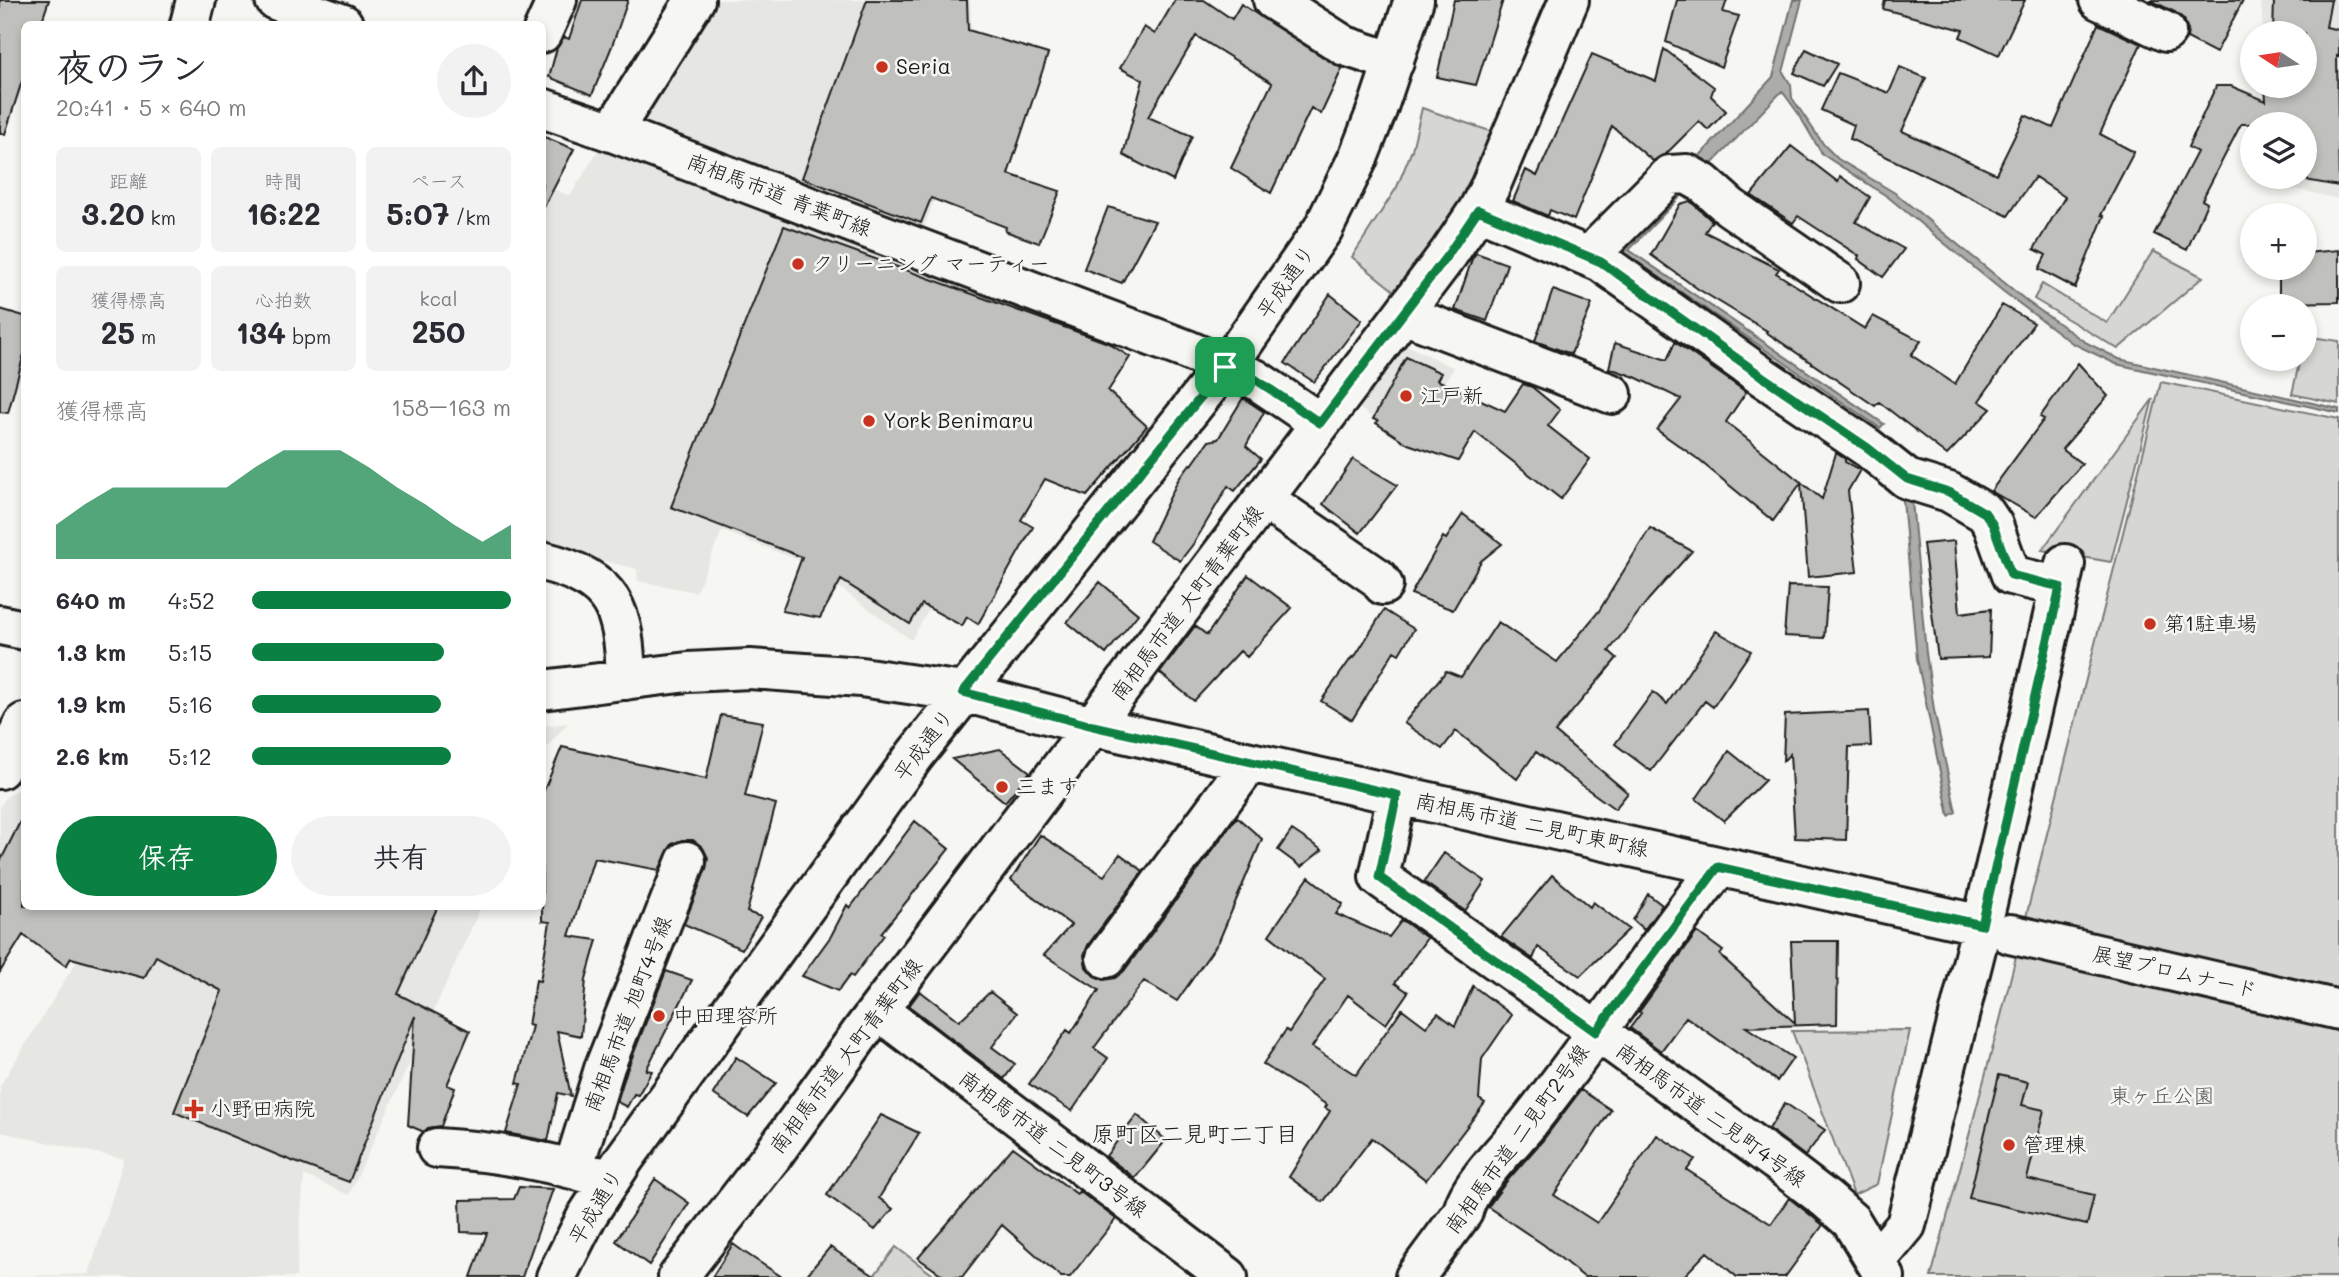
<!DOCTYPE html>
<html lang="ja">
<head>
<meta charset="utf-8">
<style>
  :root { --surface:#fff; --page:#f2f2f3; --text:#2b2b33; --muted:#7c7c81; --accent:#0b8043 }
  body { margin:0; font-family:Mali,"Klee One",sans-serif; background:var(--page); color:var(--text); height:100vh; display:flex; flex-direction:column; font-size:26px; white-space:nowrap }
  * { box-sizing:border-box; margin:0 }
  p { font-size:23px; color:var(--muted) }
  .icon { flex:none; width:38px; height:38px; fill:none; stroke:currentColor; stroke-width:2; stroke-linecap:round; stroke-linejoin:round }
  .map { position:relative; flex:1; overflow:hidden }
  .side { position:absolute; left:21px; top:21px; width:525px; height:889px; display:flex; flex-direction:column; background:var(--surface); border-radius:10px; box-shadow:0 4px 10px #0003 }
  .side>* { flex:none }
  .needle { width:46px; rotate:282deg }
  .fabs { position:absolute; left:2240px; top:21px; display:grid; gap:14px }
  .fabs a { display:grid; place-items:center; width:77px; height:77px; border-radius:50%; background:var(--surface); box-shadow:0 4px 10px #0003; font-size:35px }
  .pin { position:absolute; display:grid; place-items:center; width:60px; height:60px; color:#fff; margin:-30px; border-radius:14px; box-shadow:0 4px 10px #0006 }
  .round { display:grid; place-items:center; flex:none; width:74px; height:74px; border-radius:37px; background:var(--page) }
  .overview { display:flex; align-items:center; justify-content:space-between; height:119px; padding:0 35px }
  h1 { font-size:38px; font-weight:700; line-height:52px }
  .figures { display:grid; grid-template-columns:repeat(3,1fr); gap:10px; height:119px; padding:7px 35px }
  .figures div { display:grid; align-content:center; border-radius:10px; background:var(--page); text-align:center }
  .figures b { font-size:30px; font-weight:700 }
  .figures small { font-size:19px; font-weight:400 }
  .figures p { font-size:19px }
  .chart { height:196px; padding:14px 35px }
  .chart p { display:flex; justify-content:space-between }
  .chart svg { width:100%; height:126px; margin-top:7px; fill:var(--accent); opacity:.7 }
  .cta { display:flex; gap:14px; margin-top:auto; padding:14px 35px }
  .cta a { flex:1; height:80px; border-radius:42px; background:var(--accent); color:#fff; font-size:28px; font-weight:700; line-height:80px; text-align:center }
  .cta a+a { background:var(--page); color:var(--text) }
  ul { padding:0 35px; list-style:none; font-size:23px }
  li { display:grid; grid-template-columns:112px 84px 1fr; align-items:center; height:52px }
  li i { height:18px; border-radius:9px; background:var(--accent) }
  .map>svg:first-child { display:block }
</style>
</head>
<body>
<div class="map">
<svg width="2339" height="1277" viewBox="0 0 2339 1277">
  <rect width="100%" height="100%" fill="#f6f6f2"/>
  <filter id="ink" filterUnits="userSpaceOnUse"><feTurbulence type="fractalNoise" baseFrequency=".0143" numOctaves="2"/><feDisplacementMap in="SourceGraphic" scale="14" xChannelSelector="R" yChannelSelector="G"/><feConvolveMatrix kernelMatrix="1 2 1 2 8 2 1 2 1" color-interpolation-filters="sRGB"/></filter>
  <g filter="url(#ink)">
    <path fill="#e6e6e2" d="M 707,0 L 970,0 L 974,90 L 910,266 L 1092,332 L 911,640 L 806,563 L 722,531 L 696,592 L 638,581 L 637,569 L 543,546 L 543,185 L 570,196 L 605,139 Z
      M 2261,0 L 2339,0 L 2339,199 L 2304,191 L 2270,186 L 2269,177 L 2305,177 L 2305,124 L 2267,124 L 2265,86 L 2305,86 L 2305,33 L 2263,33 Z
      M 1396,340 L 1454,368 L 1407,441 L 1353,404 Z
      M 568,723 L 545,749 L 543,758 L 543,726 Z
      M 24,789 L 24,890 L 0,876 L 0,807 L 6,797 L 16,790 Z
      M 55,907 L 481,907 L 349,1195 L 304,1175 L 296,1277 L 0,1277 L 89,1274 L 124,1159 L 0,1132 L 0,1086 L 96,930 Z"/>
    <path fill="#d6d6d2" stroke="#797977" stroke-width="2" d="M 1422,108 L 1496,133 L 1453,222 L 1398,294 L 1352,257 L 1397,187 L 1412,150 Z
      M 2153,251 L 2203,277 L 2118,349 L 2034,299 L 2042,284 L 2107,323 Z
      M 2305,336 L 2339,341 L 2339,404 L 2292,394 L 2300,359 L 2305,359 Z
      M 2161,382 L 2339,419 L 2339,1277 L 1931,1277 L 2000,1020 Z
      M 2153,399 L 2111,562 L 2042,550 Z
      M 1910,1030 L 1877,1184 L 1854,1195 L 1792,1031 Z
      M 896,1247 L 936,1277 L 873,1277 Z"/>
    <path fill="#acaca9" stroke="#727271" stroke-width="2" d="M 1793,0 L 1802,0 L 1783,72 L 1791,85 L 1792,98 L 1824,145 L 1838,159 L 1895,193 L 2028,302 L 2085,342 L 2119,359 L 2339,409 L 2339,413 L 2116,364 L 2072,343 L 2004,292 L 1888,197 L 1822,154 L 1798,113 L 1782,91 L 1629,250 L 1884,424 L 1880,428 L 1615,247 L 1773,77 Z
      M 1903,500 L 1912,501 L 1926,653 L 1934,710 L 1956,812 L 1949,816 L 1917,659 Z"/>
    <path fill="#c0c0bd" stroke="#1c1c1c" stroke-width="2" d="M 0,0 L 49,0 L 41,24 L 24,24 L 24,75 L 5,134 L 0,133 Z
      M 582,0 L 628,0 L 612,46 L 592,95 L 549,77 L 557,48 L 564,37 L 569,39 Z
      M 867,0 L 967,0 L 968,30 L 1048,54 L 1008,174 L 1060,191 L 1039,243 L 1005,231 L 1006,227 L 931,198 L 921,223 L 802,178 Z
      M 1175,0 L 1204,0 L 1232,19 L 1241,4 L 1342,69 L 1321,114 L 1311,108 L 1271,193 L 1231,168 L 1272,83 L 1196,36 L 1148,117 L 1192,136 L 1173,181 L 1123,155 L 1143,80 L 1120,68 L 1144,27 L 1155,34 Z
      M 1454,0 L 1503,0 L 1476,85 L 1437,77 Z
      M 1677,0 L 1727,0 L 1723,12 L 1739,16 L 1721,67 L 1666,42 Z
      M 1885,0 L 2025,0 L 1999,55 L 1960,37 L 1963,30 L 1883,9 Z
      M 2150,0 L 2243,0 L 2216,53 L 2187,38 L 2188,30 L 2184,19 L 2175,12 Z
      M 2274,0 L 2331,0 L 2326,27 L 2339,30 L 2339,57 L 2337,56 L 2339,186 L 2305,180 L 2305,124 L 2241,124 L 2202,200 L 2207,203 L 2187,250 L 2154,234 L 2197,152 L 2188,147 L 2216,86 L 2231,86 L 2266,101 L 2265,86 L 2305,86 L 2305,33 L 2273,33 Z
      M 2098,24 L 2141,44 L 2100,134 L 2134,152 L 2101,215 L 2104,216 L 2075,288 L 2039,269 L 2046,255 L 2034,249 L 2065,197 L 2035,177 L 2008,216 L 1850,139 L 1854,125 L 1821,110 L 1838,73 L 1889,93 L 1900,67 L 1926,78 L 1902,131 L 1996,174 L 2025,115 L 2053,128 Z
      M 1664,49 L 1714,87 L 1711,96 L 1726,111 L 1708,130 L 1699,121 L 1666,154 L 1653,161 L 1612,126 L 1574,220 L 1550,210 L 1548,216 L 1513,201 L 1526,170 L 1537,176 L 1592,54 L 1656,81 Z
      M 1806,49 L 1837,64 L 1823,86 L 1794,73 Z
      M 542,136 L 574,149 L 542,211 Z
      M 1791,146 L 1838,182 L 1840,176 L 1870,197 L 1856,222 L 1904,249 L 1883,277 L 1858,259 L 1859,256 L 1798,216 L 1793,223 L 1751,195 Z
      M 1690,201 L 1712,221 L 1705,232 L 1779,269 L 1776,273 L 1865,329 L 1873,316 L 1921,341 L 1911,355 L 1955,384 L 2002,305 L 2034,323 L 1979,401 L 1991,409 L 1947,455 L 1879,402 L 1875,406 L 1766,332 L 1767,331 L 1698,289 L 1651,255 L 1680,204 Z
      M 1108,207 L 1155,221 L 1122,283 L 1084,269 Z
      M 784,226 L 1108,343 L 1130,357 L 1108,391 L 1147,426 L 1087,496 L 1045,479 L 1021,520 L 1033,527 L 978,624 L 967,617 L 962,626 L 922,604 L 910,624 L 841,580 L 820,618 L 782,611 L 802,557 L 671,507 Z
      M 2339,250 L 2339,302 L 2279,303 L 2279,268 L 2305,268 L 2305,253 Z
      M 1476,253 L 1507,264 L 1487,321 L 1455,310 L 1472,259 Z
      M 1553,290 L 1592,304 L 1571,354 L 1535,341 Z
      M 1330,294 L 1362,320 L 1314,382 L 1285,363 Z
      M 0,309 L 24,316 L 24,354 L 8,413 L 0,412 Z
      M 1675,342 L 1746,392 L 1726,422 L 1822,499 L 1836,453 L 1845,459 L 1845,462 L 1860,470 L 1848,491 L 1857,572 L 1808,577 L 1801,483 L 1773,521 L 1695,457 L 1657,430 L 1681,399 L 1635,377 L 1609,368 L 1615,343 L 1667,360 Z
      M 1406,357 L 1441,373 L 1437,380 L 1505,411 L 1523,384 L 1532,387 L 1560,410 L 1548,426 L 1590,459 L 1561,499 L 1475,432 L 1458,461 L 1408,444 L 1376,423 L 1378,421 L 1373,419 Z
      M 2078,363 L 2108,396 L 2062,449 L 2082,464 L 2036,517 L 1991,491 L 2044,419 L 2040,417 Z
      M 1243,398 L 1264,412 L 1246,446 L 1261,459 L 1235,491 L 1228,486 L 1194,543 L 1180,561 L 1149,541 L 1178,480 L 1190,464 L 1192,465 L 1209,441 L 1218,439 Z
      M 1353,459 L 1397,485 L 1360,533 L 1323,504 Z
      M 1463,514 L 1502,544 L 1481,561 L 1453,610 L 1411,594 L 1443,537 L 1446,539 Z
      M 1650,528 L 1692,551 L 1649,599 L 1609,651 L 1617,658 L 1555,732 L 1628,793 L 1615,809 L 1536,752 L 1517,779 L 1456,731 L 1442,749 L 1404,723 L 1446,671 L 1461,677 L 1498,622 L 1557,662 L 1599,611 Z
      M 1954,541 L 1960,613 L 1991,609 L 1989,657 L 1938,659 L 1923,544 Z
      M 1248,575 L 1292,608 L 1247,657 L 1240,651 L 1194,701 L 1160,673 L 1195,626 L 1207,635 Z
      M 1100,582 L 1138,614 L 1106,654 L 1067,622 Z
      M 1788,586 L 1828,587 L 1824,638 L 1784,636 Z
      M 1384,610 L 1414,629 L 1399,654 L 1394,651 L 1352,720 L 1321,701 L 1352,657 L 1354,658 Z
      M 1716,631 L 1751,651 L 1713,707 L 1705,701 L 1651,771 L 1615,744 L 1653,692 L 1667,704 Z
      M 1869,711 L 1871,746 L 1849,747 L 1846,840 L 1795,838 L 1790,754 L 1783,761 L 1785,715 Z
      M 721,715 L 763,722 L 745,796 L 776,804 L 747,912 L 761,917 L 742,949 L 684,924 L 706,869 L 708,858 L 703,848 L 693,840 L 682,840 L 672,844 L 659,870 L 594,858 L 569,936 L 597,940 L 586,979 L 581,1036 L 557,1031 L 571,1096 L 558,1093 L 548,1141 L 506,1133 L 521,1084 L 517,1083 L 532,1026 L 528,1025 L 536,980 L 540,981 L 550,922 L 542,921 L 542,795 L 562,747 L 706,779 Z
      M 1000,749 L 1030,772 L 1005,802 L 952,759 Z
      M 1729,751 L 1765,780 L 1724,821 L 1696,799 Z
      M 24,814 L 24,906 L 438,906 L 398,994 L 470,1031 L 447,1085 L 455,1088 L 441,1126 L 428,1128 L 424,1132 L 408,1125 L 415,1016 L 349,1182 L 287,1159 L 174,1112 L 222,991 L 156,956 L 144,978 L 71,958 L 66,966 L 23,935 L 0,972 L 0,862 Z
      M 1237,817 L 1262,839 L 1219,941 L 1177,1001 L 1144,981 L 1094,1048 L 1108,1058 L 1072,1111 L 1029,1084 L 1067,1030 L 1071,1033 L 1099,990 L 1044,955 L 1071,925 L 1011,880 L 1040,835 L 1104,876 L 1120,854 L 1143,871 L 1088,945 L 1084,955 L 1086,967 L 1094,976 L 1104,980 L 1115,978 L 1124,971 Z
      M 915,821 L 949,849 L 881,933 L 884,935 L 853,977 L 850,975 L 838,991 L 802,976 L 831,936 L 847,905 L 850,908 Z
      M 1292,830 L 1322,850 L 1301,867 L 1278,850 Z
      M 1444,853 L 1485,881 L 1465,911 L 1424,882 Z
      M 1552,875 L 1590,907 L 1593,902 L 1629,929 L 1580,976 L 1538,947 L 1533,959 L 1501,937 Z
      M 1309,877 L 1343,904 L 1336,914 L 1389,937 L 1402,920 L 1427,938 L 1395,983 L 1408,992 L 1386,1024 L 1348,995 L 1312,1047 L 1356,1075 L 1402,1009 L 1426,1027 L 1438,1013 L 1455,1026 L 1473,986 L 1512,1015 L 1482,1059 L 1479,1099 L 1485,1103 L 1426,1180 L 1372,1138 L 1323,1202 L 1289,1177 L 1330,1111 L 1325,1108 L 1327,1105 L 1263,1064 L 1286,1030 L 1289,1032 L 1325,979 L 1269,935 Z
      M 1648,894 L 1662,905 L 1644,930 L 1633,920 Z
      M 1697,932 L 1723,951 L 1720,955 L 1795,1023 L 1791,941 L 1838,941 L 1837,1024 L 1746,1027 L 1793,1058 L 1777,1081 L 1686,1017 L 1661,1051 L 1630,1028 L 1641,1013 L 1639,1012 Z
      M 666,971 L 692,980 L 646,1070 L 652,1071 L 638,1095 L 634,1094 L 627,1107 L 617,1102 L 626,1073 Z
      M 920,991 L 959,1021 L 990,992 L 1017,1013 L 992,1047 L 1015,1064 L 1004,1079 L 909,1006 Z
      M 736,1057 L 776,1083 L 748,1117 L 713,1094 Z
      M 1999,1075 L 2028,1082 L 2022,1105 L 2044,1110 L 2027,1179 L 2094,1195 L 2087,1225 L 1969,1198 Z
      M 1581,1090 L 1611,1110 L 1554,1195 L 1597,1223 L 1657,1135 L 1695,1159 L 1687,1170 L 1771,1224 L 1789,1198 L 1823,1225 L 1785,1277 L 1737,1277 L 1707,1252 L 1683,1277 L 1584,1277 L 1544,1245 L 1488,1207 L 1507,1181 L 1543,1140 Z
      M 1785,1103 L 1825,1130 L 1805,1156 L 1769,1129 Z
      M 881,1115 L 919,1133 L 879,1198 L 893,1209 L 875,1230 L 827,1195 Z
      M 1137,1115 L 1166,1140 L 1135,1178 L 1106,1156 Z
      M 1013,1147 L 1077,1194 L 1079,1191 L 1116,1219 L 1070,1277 L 1061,1277 L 1002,1225 L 962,1277 L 945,1277 L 918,1258 Z
      M 655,1179 L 689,1203 L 649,1265 L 616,1241 Z
      M 519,1187 L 553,1189 L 522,1277 L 471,1277 L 487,1233 L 461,1232 L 460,1200 L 514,1199 Z
      M 733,1244 L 744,1252 L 782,1277 L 712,1277 Z
      M 830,1247 L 876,1277 L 805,1277 Z"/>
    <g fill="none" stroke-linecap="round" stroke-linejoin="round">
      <defs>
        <path id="minor" d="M 275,0 L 343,24
          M 1273,0 L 1345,46 L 1394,62
          M 2099,0 L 2166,32
          M 190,24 L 196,0
          M 542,33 L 557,0
          M 542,108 L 612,132 L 1185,349 L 1255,379 L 1320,423
          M 612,132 L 695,0
          M 1478,210 L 1601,262 L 1763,377 L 1868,448 L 1907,479 L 1949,492 L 1985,513 L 1993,525 L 2011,575 L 2060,587
          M 1591,257 L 1601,244 L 1670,175 L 1687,174 L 1703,183 L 1730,207 L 1840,283
          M 1403,314 L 1612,394
          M 1265,500 L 1378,578 L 1383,585
          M 542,561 C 615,579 624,609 626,680
          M 0,625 L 24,630
          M 542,690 L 688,672 L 750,669 L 861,677 L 963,692 L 1093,726 L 1250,762 L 1982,925
          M 0,769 L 24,723
          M 1397,795 L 1379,877 L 1609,1040 L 1776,1161 L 1827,1200 L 1851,1221 L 1885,1277
          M 2010,934 L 2339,1010
          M 1106,958 L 1250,762
          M 879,1011 L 1228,1277
          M 437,1148 C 492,1151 544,1160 597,1176
          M 573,1169 L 605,1066 L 686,861
          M 1876,1261 L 1906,1225 L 1982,925 L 2065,564
          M 556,1277 L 587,1216 L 624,1159 L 915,755 L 1241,346 L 1323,229 L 1358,158 L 1377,110 L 1414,0
          M 678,1277 L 772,1156 L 863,1030 L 1449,253 L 1478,210 L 1490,187 L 1569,0
          M 1415,1277 L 1463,1212 C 1468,1186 1508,1147 1526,1126 C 1593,1042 1652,951 1719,867"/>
      </defs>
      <use href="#minor" stroke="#1c1c1c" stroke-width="44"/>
      <use href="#minor" stroke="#f6f6f2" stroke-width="38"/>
    </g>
  </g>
  <g fill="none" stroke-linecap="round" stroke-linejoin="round" filter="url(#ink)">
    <defs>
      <path id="route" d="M 1478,210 L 1601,262 L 1763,377 L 1868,448 L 1907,479 L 1949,492 L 1985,513 L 1993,525 L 2011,575 L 2060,587 L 1982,925 L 1718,867 L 1596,1032 L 1379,877 L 1397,795 L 1093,726 L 963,692 L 1225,367 L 1255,379 L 1320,423 L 1449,253 Z"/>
    </defs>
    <use href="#route" stroke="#fff" stroke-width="14"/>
    <use href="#route" stroke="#0b8043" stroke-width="9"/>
  </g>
  <g fill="#c8321e" stroke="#f6f6f2" stroke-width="2.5">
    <circle cx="882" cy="67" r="7"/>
    <circle cx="798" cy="264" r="7"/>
    <circle cx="1406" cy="396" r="7"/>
    <circle cx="869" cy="421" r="7"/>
    <circle cx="2150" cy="624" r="7"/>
    <circle cx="1002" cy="787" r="7"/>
    <circle cx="659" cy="1016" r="7"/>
    <path d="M190.5 1098.5h7v7h7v7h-7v7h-7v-7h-7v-7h7z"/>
    <circle cx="2009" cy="1145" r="7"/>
  </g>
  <g text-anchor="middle" stroke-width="5" stroke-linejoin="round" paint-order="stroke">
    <g font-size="21" fill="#1c1c1c" stroke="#f6f6f2" text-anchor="start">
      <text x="896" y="74">Seria</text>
      <text x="812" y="271">クリーニング マーティー</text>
      <text x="1420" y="403">江戸新</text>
      <text x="883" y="428">York Benimaru</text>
      <text x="2164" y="631">第1駐車場</text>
      <text x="1016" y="794">三ます</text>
      <text x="673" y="1023">中田理容所</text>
      <text x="210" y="1116">小野田病院</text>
      <text x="2023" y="1152">管理棟</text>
    </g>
    <g font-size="21" fill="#1c1c1c" stroke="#f6f6f2">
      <text transform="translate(779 195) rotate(21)" y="7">南相馬市道 青葉町線</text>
      <text transform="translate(1286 282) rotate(-55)" y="7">平成通り</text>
      <text transform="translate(1187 603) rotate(-53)" y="7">南相馬市道 大町青葉町線</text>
      <text transform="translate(924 745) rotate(-53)" y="7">平成通り</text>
      <text transform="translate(1532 825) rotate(12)" y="7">南相馬市道 二見町東町線</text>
      <text transform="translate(2175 972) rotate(13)" y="7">展望プロムナード</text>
      <text transform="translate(628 1014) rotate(-69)" y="7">南相馬市道 旭町4号線</text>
      <text transform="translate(846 1056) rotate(-53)" y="7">南相馬市道 大町青葉町線</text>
      <text transform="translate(1711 1115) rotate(36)" y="7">南相馬市道 二見町4号線</text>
      <text transform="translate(1517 1139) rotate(-54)" y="7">南相馬市道 二見町2号線</text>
      <text transform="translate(1053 1144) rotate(37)" y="7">南相馬市道 二見町3号線</text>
      <text transform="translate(596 1207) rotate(-59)" y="7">平成通り</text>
    </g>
    <g font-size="21" fill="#545453" stroke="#f6f6f2">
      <text x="2162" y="1103">東ヶ丘公園</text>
    </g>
    <g font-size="23" fill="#1c1c1c" stroke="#f6f6f2">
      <text x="1195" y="1142">原町区二見町二丁目</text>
    </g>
  </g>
</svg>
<div class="fabs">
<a><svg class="needle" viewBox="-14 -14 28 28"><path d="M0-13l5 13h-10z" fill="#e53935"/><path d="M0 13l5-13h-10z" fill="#7c7c81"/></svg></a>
<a><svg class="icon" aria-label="layers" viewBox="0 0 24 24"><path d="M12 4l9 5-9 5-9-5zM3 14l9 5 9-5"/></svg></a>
<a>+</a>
<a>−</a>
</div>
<div class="pin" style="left:1225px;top:367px;background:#1e9e55"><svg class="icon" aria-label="arrive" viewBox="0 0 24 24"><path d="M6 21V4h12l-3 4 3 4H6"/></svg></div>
<section class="side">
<div class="overview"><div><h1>夜のラン</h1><p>20:41 · 5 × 640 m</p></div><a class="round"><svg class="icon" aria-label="share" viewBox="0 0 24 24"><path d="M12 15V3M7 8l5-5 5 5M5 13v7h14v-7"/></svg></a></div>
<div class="figures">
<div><p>距離</p><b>3.20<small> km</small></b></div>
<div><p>時間</p><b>16:22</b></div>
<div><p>ペース</p><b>5:07<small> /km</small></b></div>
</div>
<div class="figures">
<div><p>獲得標高</p><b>25<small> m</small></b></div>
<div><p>心拍数</p><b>134<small> bpm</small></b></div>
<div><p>kcal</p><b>250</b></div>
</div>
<div class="chart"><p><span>獲得標高</span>158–163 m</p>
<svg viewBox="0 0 160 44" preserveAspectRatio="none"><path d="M0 44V32L10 25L20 19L30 19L40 19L50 19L60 19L70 12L80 6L90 6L100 6L110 12L120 19L130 25L140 32L150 38L160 32V44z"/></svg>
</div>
<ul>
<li><b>640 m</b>4:52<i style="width:100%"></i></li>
<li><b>1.3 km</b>5:15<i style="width:74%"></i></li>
<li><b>1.9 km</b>5:16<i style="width:73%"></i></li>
<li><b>2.6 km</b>5:12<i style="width:77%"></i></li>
</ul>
<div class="cta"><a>保存</a><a>共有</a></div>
</section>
</div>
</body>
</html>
